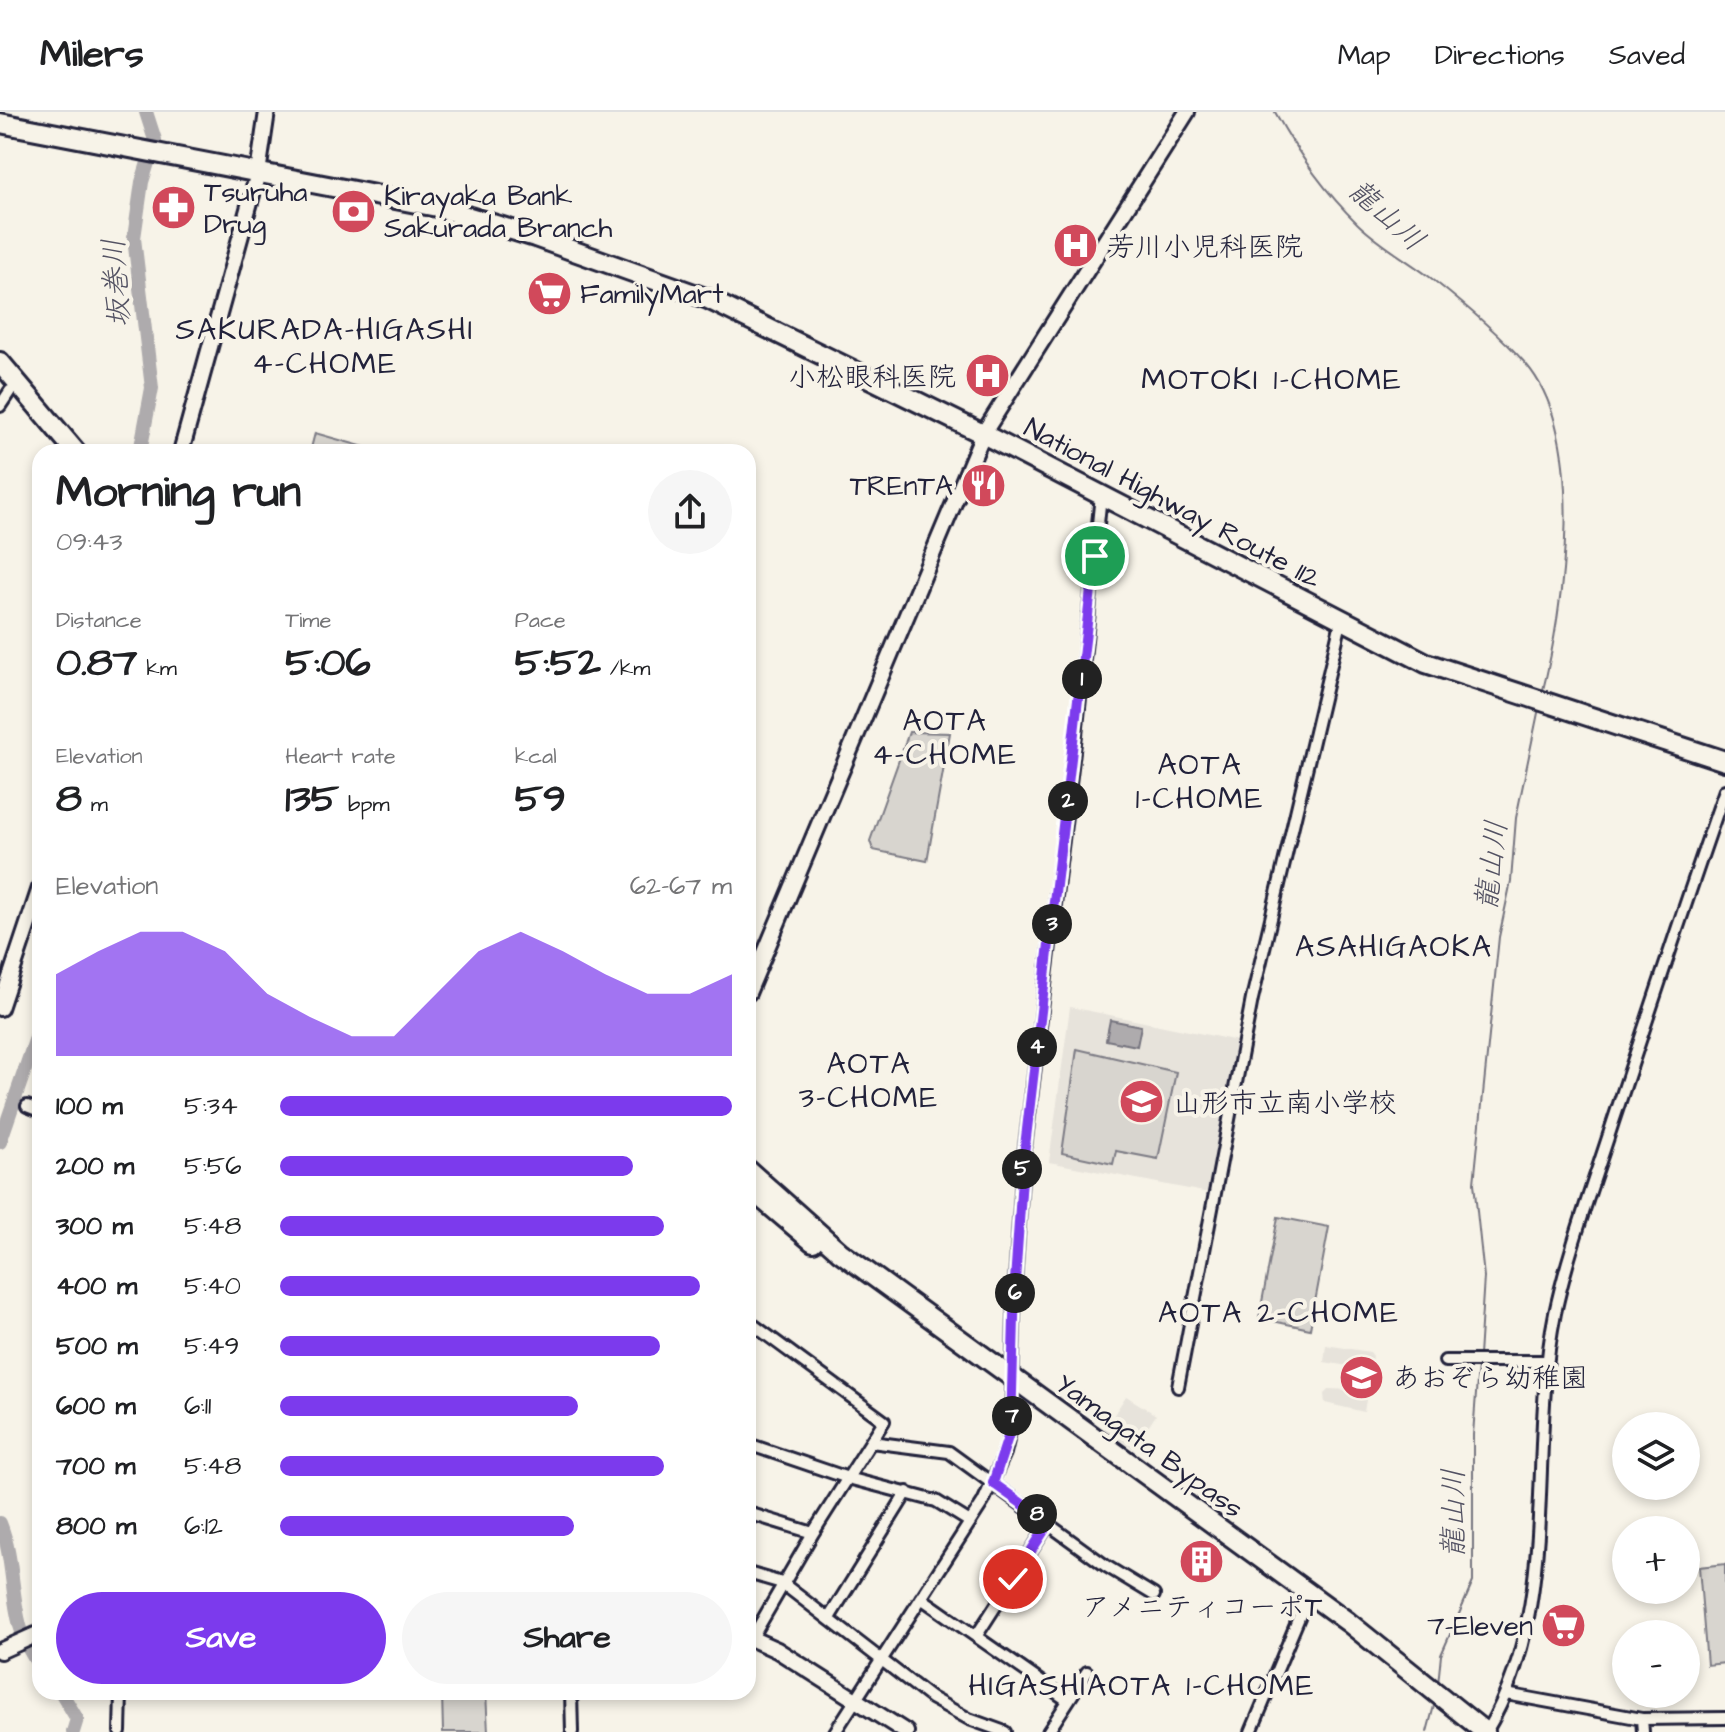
<!DOCTYPE html>
<html lang="en">
<head>
<meta charset="utf-8">
<style>
  :root { --surface:#fff; --page:#f6f6f6; --text:#202124; --muted:#757577; --line:#e0e0e0; --accent:#7c3aed }
  body { margin:0; font-family:"Architects Daughter","Klee One",sans-serif; background:var(--page); color:var(--text); height:100vh; display:flex; flex-direction:column; font-size:30px; white-space:nowrap }
  * { box-sizing:border-box; margin:0 }
  p { font-size:26px; color:var(--muted) }
  .icon { flex:none; width:44px; height:44px; fill:none; stroke:currentColor; stroke-width:2; stroke-linecap:round; stroke-linejoin:round }
  .map { position:relative; flex:1; overflow:hidden }
  .sheet { position:absolute; left:32px; top:332px; width:724px; height:1256px; display:flex; flex-direction:column; background:var(--surface); border-radius:24px; box-shadow:0 4px 12px #0003 }
  .sheet>* { flex:none }
  .tools { position:absolute; left:1612px; top:1300px; display:grid; gap:16px }
  .tools a { display:grid; place-items:center; width:88px; height:88px; border-radius:50%; background:var(--surface); box-shadow:0 4px 12px #0003; font-size:40px }
  .pin { position:absolute; display:grid; place-items:center; width:68px; height:68px; color:#fff; margin:-34px; border:4px solid #fff; border-radius:50%; box-shadow:0 2px 8px #0007 }
  .km { position:absolute; width:40px; height:40px; margin:-20px; border-radius:50%; background:#222; color:#fff; font-size:22px; line-height:40px; text-align:center }
  .round { display:grid; place-items:center; flex:none; width:84px; height:84px; border-radius:42px; background:var(--page) }
  .head { display:flex; align-items:center; justify-content:space-between; height:136px; padding:0 24px }
  h1 { font-size:44px; font-weight:800; line-height:60px }
  .stats { display:grid; grid-template-columns:repeat(3,1fr); gap:12px; height:136px; padding:8px 24px }
  .stats div { display:grid; align-content:center }
  .stats b { font-size:40px; font-weight:800 }
  .stats small { font-size:22px; font-weight:400 }
  .stats p { font-size:22px }
  .chart { height:224px; padding:16px 24px }
  .chart p { display:flex; justify-content:space-between }
  .chart svg { width:100%; height:144px; margin-top:8px; fill:var(--accent); opacity:.7 }
  .cta { display:flex; gap:16px; margin-top:auto; padding:16px 24px }
  .cta a { flex:1; height:92px; border-radius:48px; background:var(--accent); color:#fff; font-size:32px; font-weight:800; line-height:92px; text-align:center }
  .cta a+a { background:var(--page); color:var(--text) }
  ul { padding:0 24px; list-style:none; font-size:26px }
  li { display:grid; grid-template-columns:128px 96px 1fr; align-items:center; height:60px }
  li i { height:20px; border-radius:10px; background:var(--accent) }
  header { display:flex; align-items:center; gap:48px; box-sizing:border-box; height:112px; padding:0 40px; background:var(--surface); border-bottom:2px solid var(--line) }
  header strong { font-size:38px }
  nav { display:flex; gap:44px; margin-inline-start:auto; font-size:28px }
  .map>svg:first-child { display:block }
</style>
</head>
<body>
<header>
<strong>Milers</strong>
<nav><a>Map</a><a>Directions</a><a>Saved</a></nav>
</header>
<div class="map">
<svg width="1725" height="1620" viewBox="0 0 1725 1620">
  <rect width="100%" height="100%" fill="#f7f3e8"/>
  <filter id="ink" filterUnits="userSpaceOnUse"><feTurbulence type="fractalNoise" baseFrequency=".0125" numOctaves="2"/><feDisplacementMap in="SourceGraphic" scale="16" xChannelSelector="R" yChannelSelector="G"/><feConvolveMatrix kernelMatrix="1 2 1 2 8 2 1 2 1" color-interpolation-filters="sRGB"/></filter>
  <g filter="url(#ink)">
    <path fill="#e7e3db" d="M 1070,895 L 1238,929 L 1209,1081 L 1049,1050 Z
      M 1326,1233 L 1370,1240 L 1373,1244 L 1364,1300 L 1325,1291 L 1324,1282 L 1329,1277 L 1351,1278 L 1354,1255 L 1324,1250 Z
      M 1126,1284 L 1156,1303 L 1134,1337 L 1104,1318 Z"/>
    <path fill="#d8d5cf" stroke="#7d7c85" stroke-width="2" d="M 315,321 L 382,340 L 310,340 Z
      M 909,620 L 950,621 L 927,749 L 873,738 L 870,729 Z
      M 1077,937 L 1176,960 L 1158,1047 L 1116,1039 L 1113,1052 L 1062,1041 Z
      M 1278,1105 L 1329,1115 L 1310,1217 L 1259,1206 Z
      M 1725,1452 L 1725,1551 L 1707,1553 L 1699,1455 Z
      M 442,1580 L 486,1580 L 488,1620 L 443,1620 Z"/>
    <path fill="#aeabad" stroke="#76747f" stroke-width="2" d="M 1110,908 L 1141,914 L 1137,934 L 1106,928 Z"/>
    <g fill="none" stroke-linecap="round" stroke-linejoin="round">
      <path stroke="#76747f" stroke-width="2" d="M 1275,0 C 1297,40 1325,80 1358,112 C 1380,133 1407,148 1431,166 C 1464,192 1498,220 1526,252 C 1588,324 1564,497 1542,582
        M 1479,1244 L 1484,1165 L 1474,1071 L 1499,825 L 1511,769 L 1516,706 L 1539,596
        M 1438,1572 L 1441,1543 L 1473,1470 L 1473,1323 L 1478,1254
        M 1427,1620 L 1435,1590"/>
      <path stroke="#aeabad" stroke-width="14" d="M 140,340 L 152,276 L 134,126 L 142,70 L 155,28 L 146,0
        M 0,1030 L 40,914
        M 0,1411 C 19,1458 6,1512 40,1554
        M 61,1580 L 77,1607 L 73,1620"/>
      <defs>
        <path id="street" d="M 0,294 L 10,279
          M 27,994 L 40,999
          M 748,1209 L 884,1309 L 813,1421 L 752,1526
          M 1445,1249 L 1546,1249
          M 1178,1275 L 1252,887 L 1341,510
          M 871,1330 L 949,1340 L 1106,1454 L 1154,1483
          M 748,1332 L 848,1366 L 936,1389 L 970,1410
          M 748,1401 L 813,1421
          M 748,1461 L 782,1471 L 931,1586 L 969,1607 L 1005,1620
          M 921,1486 L 1067,1588
          M 829,1506 L 907,1380
          M 977,1523 L 1049,1411
          M 571,1580 L 572,1620
          M 1506,1582 L 1642,1607 L 1725,1606
          M 1642,1607 L 1643,1620
          M 120,1620 L 121,1580
          M 835,1620 L 983,1390 L 1005,1341 L 1011,1316 L 1015,1169 L 1023,1051 L 1077,615 L 1101,383
          M 1048,1620 L 1087,1560
          M 1251,1620 L 1305,1491
          M 1486,1620 C 1562,1494 1527,1338 1555,1201 C 1569,1136 1593,1073 1613,1010 C 1650,899 1686,788 1725,678"/>
        <path id="secondary" d="M 181,340 L 258,61 L 267,0
          M 748,881 L 983,322 L 1187,0
          M 0,896 L 40,776
          M 748,1525 L 777,1538 L 906,1620
          M 0,1539 L 40,1521"/>
        <path id="highway" d="M 0,11 L 437,95 L 535,125 L 708,187 L 983,322 L 1426,551 L 1725,649
          M 0,250 L 76,340
          M 748,1058 L 840,1140 L 1348,1510 L 1485,1620
          M 748,1075 L 813,1130"/>
      </defs>
      <use href="#street" stroke="#22223b" stroke-width="16"/>
      <use href="#secondary" stroke="#22223b" stroke-width="20"/>
      <use href="#highway" stroke="#22223b" stroke-width="24"/>
      <use href="#street" stroke="#f7f3e8" stroke-width="10"/>
      <use href="#secondary" stroke="#f7f3e8" stroke-width="14"/>
      <use href="#highway" stroke="#f7f3e8" stroke-width="18"/>
    </g>
  </g>
  <g fill="none" stroke-linecap="round" stroke-linejoin="round" filter="url(#ink)">
    <defs>
      <path id="route" d="M 1013,1467 L 1049,1411 L 993,1371 L 1011,1316 L 1015,1169 L 1023,1051 L 1095,444"/>
    </defs>
    <use href="#route" stroke="#fff" stroke-width="16"/>
    <use href="#route" stroke="#7c3aed" stroke-width="10"/>
  </g>
  <defs>
    <symbol id="pharmacy-disc" viewBox="-11 -11 22 22"><circle r="9.5" fill="#d1495b" stroke="#f7f3e8"/><path d="M-2-6h4v4h4v4h-4v4h-4v-4h-4v-4h4Z" fill="#fff"/></symbol>
    <symbol id="bank-disc" viewBox="-11 -11 22 22"><circle r="9.5" fill="#d1495b" stroke="#f7f3e8"/><path d="M-6-4H6V4H-6ZM0-2.3a2.3 2.3 0 1 0 0 4.6a2.3 2.3 0 1 0 0-4.6Z" fill="#fff"/></symbol>
    <symbol id="hospital-disc" viewBox="-11 -11 22 22"><circle r="9.5" fill="#d1495b" stroke="#f7f3e8"/><path d="M-5-5h3v3.5h4V-5h3V5h-3V1.5h-4V5h-3Z" fill="#fff"/></symbol>
    <symbol id="supermarket-disc" viewBox="-11 -11 22 22"><circle r="9.5" fill="#d1495b" stroke="#f7f3e8"/><path d="M-6-5.5h2.5l.6 2H6L4.5 2H-2.5L-4.4-4H-6ZM-1.5 3.2a1.3 1.3 0 1 0 .1 0ZM3 3.2a1.3 1.3 0 1 0 .1 0Z" fill="#fff"/></symbol>
    <symbol id="restaurant-disc" viewBox="-11 -11 22 22"><circle r="9.5" fill="#d1495b" stroke="#f7f3e8"/><path d="M-5-6h1v4h1v-4h1v4h1v-4h1v5L-1.5 .5V6h-2V.5L-5-1ZM5-6V6H3V1.5H1.5Q1.5-4 5-6Z" fill="#fff"/></symbol>
    <symbol id="school-disc" viewBox="-11 -11 22 22"><circle r="9.5" fill="#d1495b" stroke="#f7f3e8"/><path d="M0-5L7-2L0 1L-7-2ZM-4 1L0 2.5L4 1V4Q0 6-4 4Z" fill="#fff"/></symbol>
    <symbol id="building-disc" viewBox="-11 -11 22 22"><circle r="9.5" fill="#d1495b" stroke="#f7f3e8"/><path d="M-4-6H4V6H1V3H-1V6H-4ZM-2.5-4.3h1.7v1.8h-1.7ZM.8-4.3h1.7v1.8H.8ZM-2.5-1h1.7V.8h-1.7ZM.8-1h1.7V.8H.8Z" fill="#fff"/></symbol>
  </defs>
  <g fill-rule="evenodd">
    <use href="#pharmacy-disc" x="148" y="70" width="51" height="51"/>
    <use href="#bank-disc" x="328" y="74" width="51" height="51"/>
    <use href="#hospital-disc" x="1050" y="108" width="51" height="51"/>
    <use href="#supermarket-disc" x="524" y="156" width="51" height="51"/>
    <use href="#hospital-disc" x="962" y="238" width="51" height="51"/>
    <use href="#restaurant-disc" x="958" y="348" width="51" height="51"/>
    <use href="#school-disc" x="1116" y="964" width="51" height="51"/>
    <use href="#school-disc" x="1336" y="1240" width="51" height="51"/>
    <use href="#building-disc" x="1176" y="1424" width="51" height="51"/>
    <use href="#supermarket-disc" x="1538" y="1488" width="51" height="51"/>
  </g>
  <g text-anchor="middle" stroke-width="8" stroke-linejoin="round" paint-order="stroke">
    <g font-size="28" fill="#22223b" stroke="#f7f3e8" text-anchor="start">
      <text x="204" y="89">Tsuruha<tspan x="204" dy="32">Drug</tspan></text>
      <text x="384" y="93">Kirayaka Bank<tspan x="384" dy="32">Sakurada Branch</tspan></text>
      <text x="1107" y="144">芳川小児科医院</text>
      <text x="580" y="191">FamilyMart</text>
      <text x="956" y="274" text-anchor="end">小松眼科医院</text>
      <text x="953" y="383" text-anchor="end">TREnTA</text>
      <text x="1173" y="1000">山形市立南小学校</text>
      <text x="1392" y="1275">あおぞら幼稚園</text>
      <text x="1202" y="1504" text-anchor="middle">アメニティコーポT</text>
      <text x="1533" y="1523" text-anchor="end">7-Eleven</text>
    </g>
    <g font-size="28" fill="#22223b" stroke="#f7f3e8">
      <text transform="translate(1173 390) rotate(28)" y="10">National Highway Route 112</text>
      <text transform="translate(1150 1333) rotate(36)" y="10">Yamagata Bypass</text>
    </g>
    <g font-size="30" font-style="italic" fill="#535263" stroke="#f7f3e8">
      <text transform="translate(1387 103) rotate(42)" y="10">龍山川</text>
      <text transform="translate(116 171) rotate(-94)" y="10">坂巻川</text>
      <text transform="translate(1491 753) rotate(-83)" y="10">龍山川</text>
      <text transform="translate(1453 1401) rotate(-90)" y="10">龍山川</text>
    </g>
    <g font-size="30" letter-spacing="2" fill="#22223b" stroke="#f7f3e8">
      <text x="325" y="227">SAKURADA-HIGASHI<tspan x="325" dy="34">4-CHOME</tspan></text>
      <text x="1272" y="277">MOTOKI 1-CHOME</text>
      <text x="945" y="618">AOTA<tspan x="945" dy="34">4-CHOME</tspan></text>
      <text x="1200" y="662">AOTA<tspan x="1200" dy="34">1-CHOME</tspan></text>
      <text x="1394" y="844">ASAHIGAOKA</text>
      <text x="869" y="961">AOTA<tspan x="869" dy="34">3-CHOME</tspan></text>
      <text x="1279" y="1210">AOTA 2-CHOME</text>
      <text x="1142" y="1583">HIGASHIAOTA 1-CHOME</text>
    </g>
  </g>
</svg>
<div class="tools">
<a><svg class="icon" aria-label="layers" viewBox="0 0 24 24"><path d="M12 4l9 5-9 5-9-5zM3 14l9 5 9-5"/></svg></a>
<a>+</a>
<a>−</a>
</div>
<div class="pin" style="left:1095px;top:444px;background:#1e9e55"><svg class="icon" aria-label="arrive" viewBox="0 0 24 24"><path d="M6 21V4h12l-3 4 3 4H6"/></svg></div>
<div class="pin" style="left:1013px;top:1467px;background:#d93025"><svg class="icon" aria-label="check" viewBox="0 0 24 24"><path d="M5 12l5 5 9-10"/></svg></div>
<b class="km" style="left:1082px;top:567px">1</b>
<b class="km" style="left:1068px;top:689px">2</b>
<b class="km" style="left:1052px;top:812px">3</b>
<b class="km" style="left:1037px;top:935px">4</b>
<b class="km" style="left:1022px;top:1057px">5</b>
<b class="km" style="left:1015px;top:1181px">6</b>
<b class="km" style="left:1012px;top:1304px">7</b>
<b class="km" style="left:1037px;top:1402px">8</b>
<section class="sheet">
<div class="head"><div><h1>Morning run</h1><p>09:43</p></div><a class="round"><svg class="icon" aria-label="share" viewBox="0 0 24 24"><path d="M12 15V3M7 8l5-5 5 5M5 13v7h14v-7"/></svg></a></div>
<div class="stats">
<div><p>Distance</p><b>0.87<small> km</small></b></div>
<div><p>Time</p><b>5:06</b></div>
<div><p>Pace</p><b>5:52<small> /km</small></b></div>
</div>
<div class="stats">
<div><p>Elevation</p><b>8<small> m</small></b></div>
<div><p>Heart rate</p><b>135<small> bpm</small></b></div>
<div><p>kcal</p><b>59</b></div>
</div>
<div class="chart"><p><span>Elevation</span>62–67 m</p>
<svg viewBox="0 0 160 44" preserveAspectRatio="none"><path d="M0 44V19L10 12L20 6L30 6L40 12L50 25L60 32L70 38L80 38L90 25L100 12L110 6L120 12L130 19L140 25L150 25L160 19V44z"/></svg>
</div>
<ul>
<li><b>100 m</b>5:34<i style="width:100%"></i></li>
<li><b>200 m</b>5:56<i style="width:78%"></i></li>
<li><b>300 m</b>5:48<i style="width:85%"></i></li>
<li><b>400 m</b>5:40<i style="width:93%"></i></li>
<li><b>500 m</b>5:49<i style="width:84%"></i></li>
<li><b>600 m</b>6:11<i style="width:66%"></i></li>
<li><b>700 m</b>5:48<i style="width:85%"></i></li>
<li><b>800 m</b>6:12<i style="width:65%"></i></li>
</ul>
<div class="cta"><a>Save</a><a>Share</a></div>
</section>
</div>
</body>
</html>
